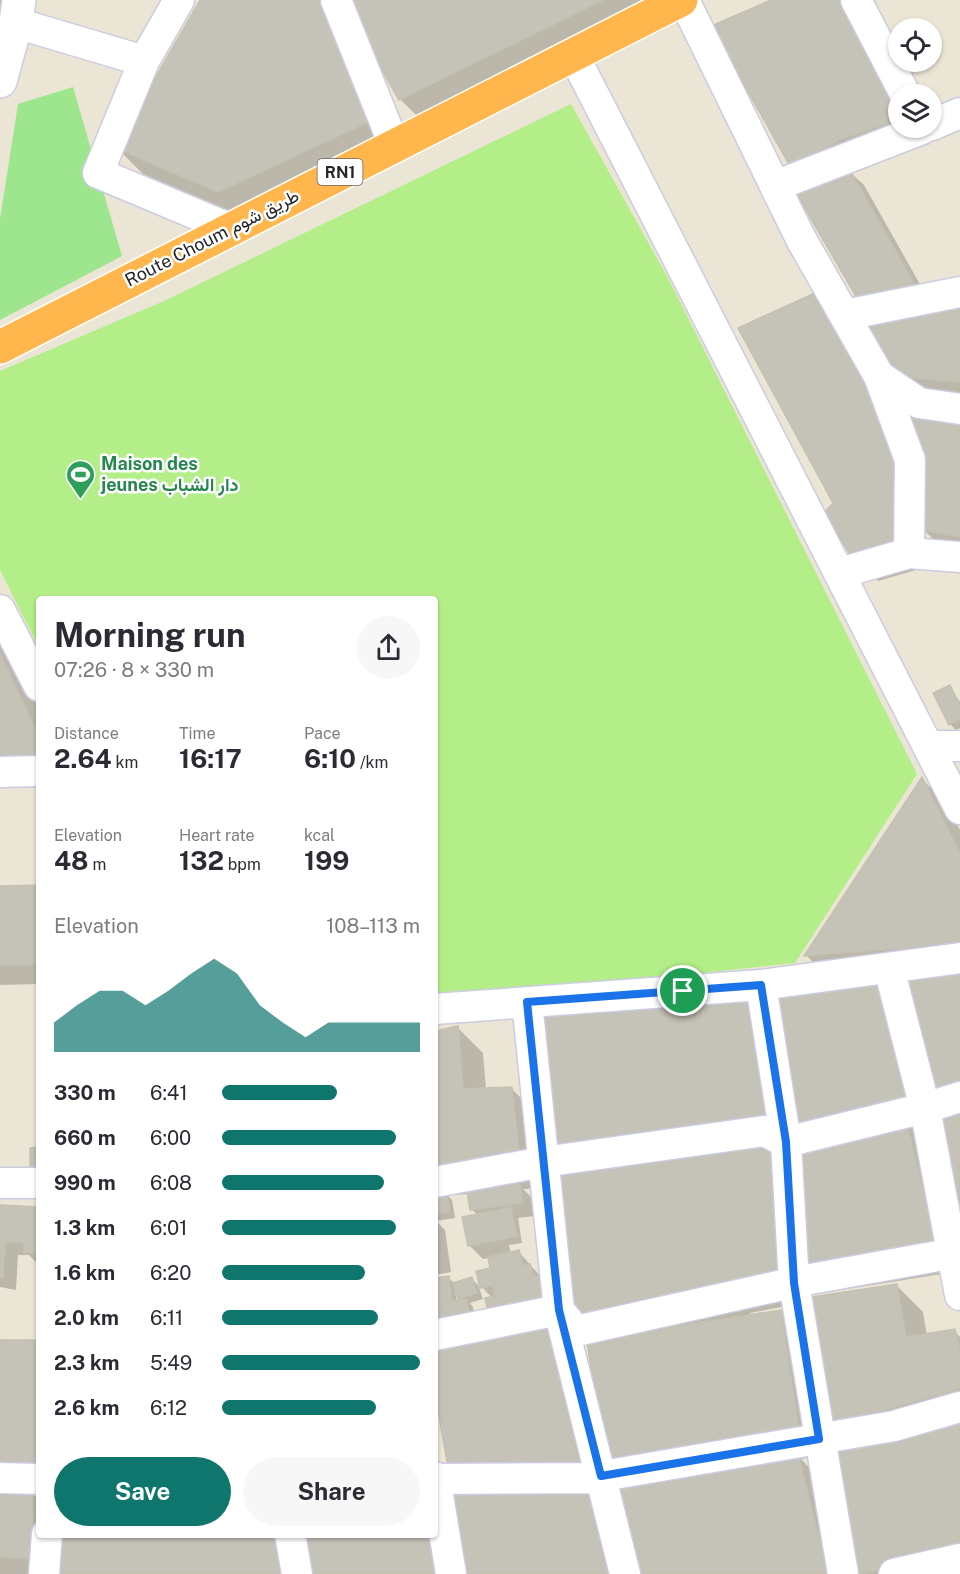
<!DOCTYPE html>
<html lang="en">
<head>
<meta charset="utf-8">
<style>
  :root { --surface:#fff; --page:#f7f7f7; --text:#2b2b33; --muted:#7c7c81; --accent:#0f766e }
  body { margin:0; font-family:"Public Sans",Vazirmatn,sans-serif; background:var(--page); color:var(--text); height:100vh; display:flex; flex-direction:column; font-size:22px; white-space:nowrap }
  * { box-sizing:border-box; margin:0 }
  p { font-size:20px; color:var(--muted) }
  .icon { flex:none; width:33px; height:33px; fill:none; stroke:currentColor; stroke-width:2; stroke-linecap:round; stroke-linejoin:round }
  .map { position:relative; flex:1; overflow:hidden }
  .side { position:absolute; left:36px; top:596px; width:402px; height:942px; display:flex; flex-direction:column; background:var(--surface); border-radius:6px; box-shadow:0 2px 4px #0004 }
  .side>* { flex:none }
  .tools { position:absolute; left:888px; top:18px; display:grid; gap:12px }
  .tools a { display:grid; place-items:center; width:54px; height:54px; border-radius:50%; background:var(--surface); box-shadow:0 2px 4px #0004; font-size:30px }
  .pin { position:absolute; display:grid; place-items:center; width:51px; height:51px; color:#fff; margin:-26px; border:3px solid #fff; border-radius:50%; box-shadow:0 2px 6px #0007 }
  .round { display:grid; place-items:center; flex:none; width:63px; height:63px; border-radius:32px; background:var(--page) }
  .summary { display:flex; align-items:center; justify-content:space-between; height:102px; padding:0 18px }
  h1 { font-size:33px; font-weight:700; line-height:45px }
  .stats { display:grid; grid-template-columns:repeat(3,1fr); gap:9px; height:102px; padding:6px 18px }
  .stats div { display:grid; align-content:center }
  .stats b { font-size:26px; font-weight:700 }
  .stats small { font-size:16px; font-weight:400 }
  .stats p { font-size:16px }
  .chart { height:168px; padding:12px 18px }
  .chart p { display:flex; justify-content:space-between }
  .chart svg { width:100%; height:108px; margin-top:6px; fill:var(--accent); opacity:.7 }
  .button { display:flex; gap:12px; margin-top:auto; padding:12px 18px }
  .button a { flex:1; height:69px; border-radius:36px; background:var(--accent); color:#fff; font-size:24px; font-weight:700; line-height:69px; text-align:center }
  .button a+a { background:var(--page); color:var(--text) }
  ul { padding:0 18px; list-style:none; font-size:20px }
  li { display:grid; grid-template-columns:96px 72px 1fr; align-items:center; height:45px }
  li i { height:15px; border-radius:8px; background:var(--accent) }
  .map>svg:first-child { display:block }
</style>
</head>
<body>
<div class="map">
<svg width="960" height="1574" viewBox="0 0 960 1574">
  <rect width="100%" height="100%" fill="#ebe5d6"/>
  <path fill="#9ee68e" d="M 73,87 L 122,256 L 0,320 L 0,219 L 18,104 Z"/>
  <path fill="#b3ee89" d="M 571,104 L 668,278 L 917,774 L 795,963 L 435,1002 L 435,598 L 39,598 L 39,648 L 0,570 L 0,371 L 164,301 Z"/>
  <path fill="#0003" fill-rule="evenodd" d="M 0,0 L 13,0 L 0,74 Z
    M 202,0 L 402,144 L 245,217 L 143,174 L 117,148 Z
    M 344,0 L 665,0 L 426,125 L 400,99 Z
    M 774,0 L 898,94 L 898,128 L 922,128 L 930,144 L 865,166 L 852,174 L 864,185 L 930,302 L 960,301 L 960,405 L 907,400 L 876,318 L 799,194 Z
    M 960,424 L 960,557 L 949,555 L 924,530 L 923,568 L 878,581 L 852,555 L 924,493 Z
    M 0,639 L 11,650 L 39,710 L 39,785 L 0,786 Z
    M 949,687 L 960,702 L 960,728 L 956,730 L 950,724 Z
    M 922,779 L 947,805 L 960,830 L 960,1271 L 829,1292 L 803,1267 L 805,1299 L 897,1286 L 923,1312 L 927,1336 L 954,1331 L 960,1337 L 960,1574 L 855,1574 L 806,1302 L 750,1313 L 750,1316 L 780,1311 L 806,1337 L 825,1455 L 801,1459 L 823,1482 L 846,1574 L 461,1574 L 471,1493 L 435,1386 L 504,1330 L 492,1298 L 482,1287 L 491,1269 L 489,1258 L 483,1259 L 469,1245 L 478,1215 L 471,1209 L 469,1194 L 447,1195 L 452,1200 L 455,1218 L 436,1221 L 445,1230 L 451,1272 L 435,1275 L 435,1033 L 457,1027 L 483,1053 L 486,1089 L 511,1088 L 537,1114 L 545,1188 L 523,1189 L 533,1199 L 535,1216 L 518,1218 L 522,1243 L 509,1245 L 511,1254 L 519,1252 L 540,1276 L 620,1512 L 552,1148 L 771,1007 L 881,982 L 832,981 L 806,955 Z
    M 39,886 L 39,984 L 0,985 L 0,888 Z
    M 0,1207 L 39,1208 L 39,1265 L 29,1255 L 18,1255 L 16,1290 L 0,1287 Z
    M 448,1277 L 455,1284 L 472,1279 L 478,1285 L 483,1299 L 470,1303 L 473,1307 L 476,1327 L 435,1333 L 435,1279 ZM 455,1291 L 460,1298 L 463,1301 L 457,1302 Z
    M 435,1419 L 440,1485 L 435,1485 Z
    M 32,1493 L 39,1500 L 39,1534 L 53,1574 L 0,1574 L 0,1494 Z"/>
  <path fill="#c5c2b7" stroke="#c5c1b0" stroke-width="1.5" d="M 200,0 L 325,0 L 377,118 L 218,192 L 115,148 Z
    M 342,0 L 603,0 L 399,100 Z
    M 771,0 L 849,0 L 898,103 L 898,120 L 839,140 L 791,168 L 711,26 Z
    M 850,170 L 917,289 L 861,305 L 796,193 Z
    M 817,292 L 875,397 L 898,459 L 898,543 L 851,556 L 824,513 L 833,503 L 738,328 Z
    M 960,300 L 960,382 L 880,375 L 860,320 Z
    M 907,413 L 960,422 L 960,537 L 921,530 L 926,476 Z
    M 0,654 L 39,737 L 39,758 L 0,760 Z
    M 950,685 L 960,706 L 960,719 L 949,725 L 933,693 Z
    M 922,777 L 960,854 L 960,944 L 804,956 Z
    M 39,885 L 39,964 L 0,965 L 0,886 Z
    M 960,966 L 960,1089 L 925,1098 L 896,979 Z
    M 882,980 L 907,1100 L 787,1132 L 768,1000 Z
    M 752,986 L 767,1122 L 635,1133 L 635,1143 L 615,1147 L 612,1137 L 551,1148 L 537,1014 Z
    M 458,1026 L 463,1089 L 512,1087 L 520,1162 L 435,1169 L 435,1031 Z
    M 960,1108 L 960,1243 L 928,1118 Z
    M 905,1117 L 937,1245 L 801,1267 L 792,1151 Z
    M 770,1143 L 780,1276 L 575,1318 L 553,1171 Z
    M 39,1147 L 39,1168 L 30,1168 L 30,1148 Z
    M 520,1184 L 523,1203 L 470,1210 L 467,1191 Z
    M 446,1192 L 450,1212 L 435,1214 L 435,1194 Z
    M 0,1205 L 39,1207 L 39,1253 L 24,1252 L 24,1243 L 5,1242 L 3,1277 L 0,1277 Z
    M 511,1207 L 517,1236 L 498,1240 L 492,1211 Z
    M 492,1211 L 498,1240 L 468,1246 L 462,1217 Z
    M 519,1250 L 523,1266 L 530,1264 L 533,1276 L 480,1288 L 476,1271 L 490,1268 L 488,1257 Z
    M 546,1274 L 552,1303 L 489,1317 L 485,1298 L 495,1296 L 493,1285 Z
    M 449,1276 L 452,1301 L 435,1304 L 435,1278 Z
    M 472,1277 L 477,1293 L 458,1299 L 453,1283 Z
    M 897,1284 L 906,1337 L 955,1329 L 960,1351 L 960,1389 L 830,1425 L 804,1298 Z
    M 467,1299 L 470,1321 L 445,1325 L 441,1303 Z
    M 441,1303 L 445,1325 L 435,1326 L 435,1304 Z
    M 781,1310 L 799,1430 L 603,1464 L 587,1340 Z
    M 553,1316 L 564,1399 L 579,1462 L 449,1473 L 435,1394 L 435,1345 Z
    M 0,1340 L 39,1340 L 39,1466 L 0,1466 Z
    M 960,1418 L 960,1546 L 863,1574 L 853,1574 L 836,1451 Z
    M 798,1454 L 828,1574 L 631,1574 L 612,1485 Z
    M 596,1487 L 608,1574 L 459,1574 L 450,1493 Z
    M 32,1491 L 34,1559 L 0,1557 L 0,1492 Z
    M 63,1534 L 281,1534 L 288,1574 L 60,1574 Z
    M 302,1534 L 430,1534 L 436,1574 L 306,1574 Z"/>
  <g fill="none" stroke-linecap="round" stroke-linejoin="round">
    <defs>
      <path id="street" d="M 179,0 L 144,61 L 98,173 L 229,228
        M 336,0 L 394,145
        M 684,0 L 801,239 L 879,376 L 919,403 L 960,409
        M 856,0 L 905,94
        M 16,23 L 144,61
        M 573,54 L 960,809
        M 932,125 L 960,113
        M 775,186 L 922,129
        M 845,315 L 960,292
        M 909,553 L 960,557
        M 840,573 L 909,553 L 910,460 L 879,376
        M 0,610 L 39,686
        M 928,746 L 960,746
        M 0,772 L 39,771
        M 889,968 L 925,1108 L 960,1295
        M 761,985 L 786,1142 L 794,1283 L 843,1574
        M 527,1002 L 559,1310 L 625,1574
        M 435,1009 L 761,985 L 960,958
        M 435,1182 L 543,1162 L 764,1131 L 786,1142 L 925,1108 L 960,1097
        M 0,1183 L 39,1183
        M 435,1335 L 559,1310 L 576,1331 L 805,1280 L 960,1252
        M 435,1477 L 451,1574
        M 0,1478 L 39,1479
        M 435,1479 L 591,1478 L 894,1426 L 960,1407
        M 290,1534 L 297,1574
        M 44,1574 L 47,1534
        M 894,1574 L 960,1559"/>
      <path id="secondary" d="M 0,81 L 16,23 L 19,0"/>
      <path id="highway" d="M 0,347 L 681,0"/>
    </defs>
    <use href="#street" stroke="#cccce1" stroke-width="33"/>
    <use href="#secondary" stroke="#cccce1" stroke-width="36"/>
    <use href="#highway" stroke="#fff" stroke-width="36"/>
    <use href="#street" stroke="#fff" stroke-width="30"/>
    <use href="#secondary" stroke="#fff" stroke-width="33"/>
    <use href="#highway" stroke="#ffb74d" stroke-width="33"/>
  </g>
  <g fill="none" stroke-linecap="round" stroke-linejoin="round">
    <defs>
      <path id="route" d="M 761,985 L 786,1142 L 794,1283 L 819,1439 L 601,1476 L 559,1310 L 527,1002 Z"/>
    </defs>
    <use href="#route" stroke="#fff" stroke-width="12"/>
    <use href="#route" stroke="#1a73e8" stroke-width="8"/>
  </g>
  <defs>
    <symbol id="stadium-pin" viewBox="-11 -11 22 30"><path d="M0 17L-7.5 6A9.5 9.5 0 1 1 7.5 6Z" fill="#2e9e5b" stroke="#fff"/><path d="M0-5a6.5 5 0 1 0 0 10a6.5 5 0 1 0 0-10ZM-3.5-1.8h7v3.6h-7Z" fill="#fff"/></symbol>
  </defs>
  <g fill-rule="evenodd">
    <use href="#stadium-pin" x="64" y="458" width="33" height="45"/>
  </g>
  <g text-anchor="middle" stroke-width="5" stroke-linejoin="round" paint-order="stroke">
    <rect fill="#fff" stroke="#676767" stroke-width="1.5" x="317.5" y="159" width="45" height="26" rx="4.5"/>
    <g font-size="16" font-weight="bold" fill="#262626">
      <text x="340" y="178">RN1</text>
    </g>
    <g font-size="18" fill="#262626" stroke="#fff">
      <text transform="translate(212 238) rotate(-27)" y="6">Route Choum طريق شوم</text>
    </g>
    <g font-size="18" font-weight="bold" fill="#27864d" stroke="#fff" text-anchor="start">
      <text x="101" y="470">Maison des<tspan x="101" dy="21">jeunes دار الشباب</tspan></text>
    </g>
  </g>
</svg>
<div class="tools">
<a><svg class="icon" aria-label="locate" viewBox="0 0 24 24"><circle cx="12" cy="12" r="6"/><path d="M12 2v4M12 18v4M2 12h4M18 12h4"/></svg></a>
<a><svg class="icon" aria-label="layers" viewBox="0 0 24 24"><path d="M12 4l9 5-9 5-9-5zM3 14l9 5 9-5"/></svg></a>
</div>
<div class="pin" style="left:683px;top:991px;background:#1e9e55"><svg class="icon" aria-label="arrive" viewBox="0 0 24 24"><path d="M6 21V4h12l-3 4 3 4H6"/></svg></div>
<section class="side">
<div class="summary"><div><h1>Morning run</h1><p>07:26 · 8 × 330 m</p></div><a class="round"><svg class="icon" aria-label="share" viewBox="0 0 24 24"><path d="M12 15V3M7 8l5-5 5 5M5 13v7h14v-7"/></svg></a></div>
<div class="stats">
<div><p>Distance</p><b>2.64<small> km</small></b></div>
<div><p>Time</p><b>16:17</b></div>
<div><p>Pace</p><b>6:10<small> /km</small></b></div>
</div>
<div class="stats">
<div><p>Elevation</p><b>48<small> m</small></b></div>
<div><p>Heart rate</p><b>132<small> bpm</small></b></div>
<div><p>kcal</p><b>199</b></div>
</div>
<div class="chart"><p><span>Elevation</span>108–113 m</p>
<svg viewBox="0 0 160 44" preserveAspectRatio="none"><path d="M0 44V32L10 25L20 19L30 19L40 25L50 19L60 12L70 6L80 12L90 25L100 32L110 38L120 32L130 32L140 32L150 32L160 32V44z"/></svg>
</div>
<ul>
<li><b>330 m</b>6:41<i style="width:58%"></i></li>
<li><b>660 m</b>6:00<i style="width:88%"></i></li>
<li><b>990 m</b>6:08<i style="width:82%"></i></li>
<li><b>1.3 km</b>6:01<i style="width:88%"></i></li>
<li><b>1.6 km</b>6:20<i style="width:72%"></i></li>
<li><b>2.0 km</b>6:11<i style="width:79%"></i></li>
<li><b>2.3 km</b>5:49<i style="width:100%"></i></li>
<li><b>2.6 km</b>6:12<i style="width:78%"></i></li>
</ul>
<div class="button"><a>Save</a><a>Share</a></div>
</section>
</div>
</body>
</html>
